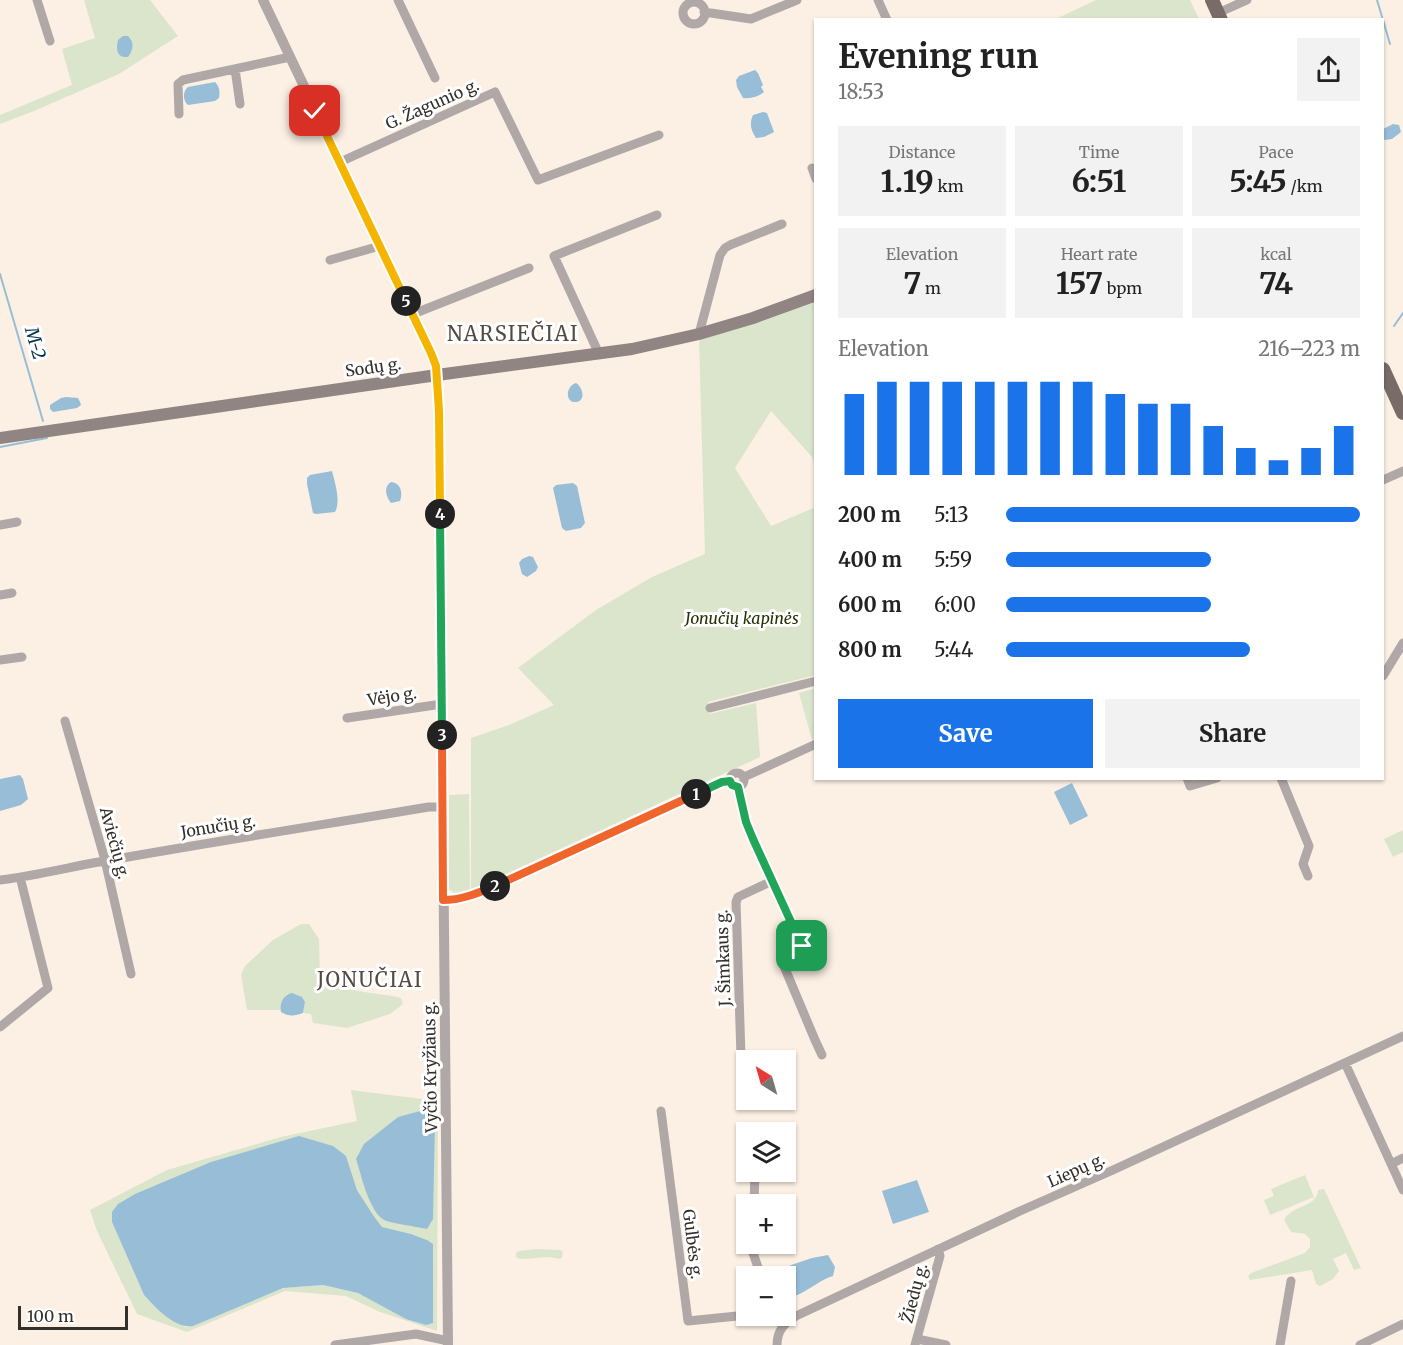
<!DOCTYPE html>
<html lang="en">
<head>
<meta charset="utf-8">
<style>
  :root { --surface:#fff; --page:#f2f2f2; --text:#222; --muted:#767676; --accent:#1a73e8 }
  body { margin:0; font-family:Merriweather,serif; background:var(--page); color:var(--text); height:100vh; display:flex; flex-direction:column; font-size:22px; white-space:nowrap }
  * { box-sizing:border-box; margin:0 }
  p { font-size:20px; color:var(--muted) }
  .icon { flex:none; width:33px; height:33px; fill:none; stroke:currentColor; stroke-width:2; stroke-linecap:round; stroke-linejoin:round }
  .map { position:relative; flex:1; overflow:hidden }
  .panel { position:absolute; left:814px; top:18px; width:570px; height:762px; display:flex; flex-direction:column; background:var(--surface); border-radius:0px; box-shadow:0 2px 4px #0004 }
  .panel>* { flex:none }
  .needle { width:39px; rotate:323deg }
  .buttons { position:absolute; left:736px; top:1050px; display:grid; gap:12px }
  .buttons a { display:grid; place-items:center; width:60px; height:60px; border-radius:0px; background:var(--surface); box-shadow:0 2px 4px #0004; font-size:30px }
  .scale { position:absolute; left:18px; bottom:15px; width:110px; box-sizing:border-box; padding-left:6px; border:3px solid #332f2a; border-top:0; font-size:16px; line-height:21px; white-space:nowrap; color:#332f2a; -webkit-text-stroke:4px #fff; paint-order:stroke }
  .pin { position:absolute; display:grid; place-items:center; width:51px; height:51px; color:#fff; margin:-26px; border-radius:12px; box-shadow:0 3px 9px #0006 }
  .km { position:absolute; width:30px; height:30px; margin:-15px; border-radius:50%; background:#222; color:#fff; font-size:16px; line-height:30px; text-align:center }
  .round { display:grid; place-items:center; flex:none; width:63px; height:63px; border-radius:0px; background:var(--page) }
  .headline { display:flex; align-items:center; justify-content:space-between; height:102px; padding:0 24px }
  h1 { font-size:33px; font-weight:700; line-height:45px }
  .stats { display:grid; grid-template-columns:repeat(3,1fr); gap:9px; height:102px; padding:6px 24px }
  .stats div { display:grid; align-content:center; border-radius:0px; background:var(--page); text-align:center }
  .stats b { font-size:30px; font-weight:700 }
  .stats small { font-size:16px; font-weight:400 }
  .stats p { font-size:16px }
  .chart { height:168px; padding:12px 24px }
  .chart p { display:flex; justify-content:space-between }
  .chart svg { width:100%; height:108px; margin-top:6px; stroke:var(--accent); stroke-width:6 }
  .button { display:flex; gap:12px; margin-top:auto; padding:12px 24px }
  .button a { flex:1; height:69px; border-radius:0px; background:var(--accent); color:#fff; font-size:24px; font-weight:700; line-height:69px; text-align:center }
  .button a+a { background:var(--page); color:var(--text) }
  ul { padding:0 24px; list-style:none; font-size:20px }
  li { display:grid; grid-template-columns:96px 72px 1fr; align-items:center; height:45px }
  li i { height:15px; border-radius:8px; background:var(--accent) }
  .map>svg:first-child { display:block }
</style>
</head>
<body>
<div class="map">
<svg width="1403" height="1345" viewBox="0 0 1403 1345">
  <rect width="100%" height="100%" fill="#fcf0e4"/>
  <path fill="#dae5cc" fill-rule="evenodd" d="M 84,0 L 150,0 L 178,36 L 119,74 L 34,111 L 0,124 L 0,115 L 72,85 L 62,49 L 95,38 Z
    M 1096,0 L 1190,0 L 1199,19 L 1056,19 Z
    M 816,301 L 816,470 L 812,457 L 771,411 L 735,468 L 771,526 L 816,507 L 816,675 L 708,702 L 709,714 L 756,703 L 760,757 L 471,890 L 471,738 L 509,725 L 554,705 L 518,668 L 596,610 L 652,577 L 705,554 L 699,338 Z
    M 816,688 L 816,738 L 812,740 L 799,693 Z
    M 469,794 L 470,890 L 454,893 L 448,888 L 449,795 Z
    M 1403,830 L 1403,852 L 1393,857 L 1384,839 Z
    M 301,924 L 309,924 L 319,939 L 320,977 C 343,994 374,991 401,998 L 403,1004 L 390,1014 L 347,1028 L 313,1023 L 311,1014 L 303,1013 L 305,1002 C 300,994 295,994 287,994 L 281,1004 L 280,1010 L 247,1010 L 241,975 L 245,966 L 273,940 Z
    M 351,1090 L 438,1101 L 437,1331 L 380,1312 L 346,1296 L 285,1291 L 187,1332 L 137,1314 L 97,1231 L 90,1210 L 167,1170 L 281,1137 L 357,1121 ZM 398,1117 L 373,1208 L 361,1177 L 356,1159 L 387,1126 ZM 346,1156 L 357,1190 L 373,1215 L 382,1227 L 411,1234 L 427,1240 L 382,1305 L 358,1293 L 323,1285 L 283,1288 L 186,1327 C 170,1320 156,1308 144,1295 L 112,1222 L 112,1212 Z
    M 1305,1175 L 1314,1197 L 1270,1215 L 1264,1200 L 1274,1196 L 1271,1189 Z
    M 1324,1189 L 1361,1268 L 1354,1270 L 1346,1253 L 1333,1259 L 1339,1271 L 1333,1279 L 1320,1286 L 1316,1284 L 1312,1270 L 1250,1280 L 1248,1276 L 1251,1273 L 1305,1253 L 1310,1247 L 1310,1239 L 1305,1234 L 1291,1232 L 1284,1220 C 1293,1204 1317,1208 1318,1190 Z
    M 536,1249 L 560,1250 L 563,1252 L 562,1257 L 560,1259 C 547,1255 533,1259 520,1259 L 516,1257 L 516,1253 L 519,1251 Z"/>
  <path fill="#97bdd7" d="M 123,36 L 128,36 C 135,43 133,50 128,57 C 116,58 116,48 118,40 Z
    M 755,70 L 758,73 L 763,85 L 761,87 L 764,92 C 758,97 750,99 743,98 L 737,87 L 736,80 L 739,76 Z
    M 215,82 C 220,87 220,92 219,98 L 215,101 L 188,105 L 186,103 C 183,98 183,91 188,87 Z
    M 763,112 L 767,113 L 774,132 L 764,137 L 756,138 C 751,131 749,123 753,115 Z
    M 1393,124 L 1399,125 L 1401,132 L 1392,139 L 1385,140 L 1383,139 L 1383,129 Z
    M 576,383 C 584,388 586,403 574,402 C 565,401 566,386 576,383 Z
    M 66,397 L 78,398 L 80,402 L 81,405 L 77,408 L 53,412 L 50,409 L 50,405 L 61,398 Z
    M 332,471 C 335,483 341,501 335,512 L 316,514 L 313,513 L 307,484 L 307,478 L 310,475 Z
    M 391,482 C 401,483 403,493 400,501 L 391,503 C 386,497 383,487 391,482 Z
    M 573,483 L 577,486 L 585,523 L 581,528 L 566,531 L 562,528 L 553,488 L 556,485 Z
    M 529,556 L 533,557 L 538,567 L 536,571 L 527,577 L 522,574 L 519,563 L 522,559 Z
    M 20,775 L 23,779 L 28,799 L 21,805 L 0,811 L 0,779 Z
    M 1072,783 L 1088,816 L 1070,825 L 1054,792 Z
    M 292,993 L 302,997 L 305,1002 L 303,1013 C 295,1016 289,1017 281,1012 C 279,1004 283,995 292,993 Z
    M 424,1110 L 435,1120 L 433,1219 L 427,1229 C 419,1227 390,1223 384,1220 C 369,1211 361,1175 356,1159 L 364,1144 L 398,1117 Z
    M 299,1136 L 333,1146 L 346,1156 L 357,1190 L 373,1215 L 382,1227 L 411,1234 L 427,1240 L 433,1244 L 433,1323 L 426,1325 L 406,1319 L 358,1293 L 323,1285 L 283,1288 L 193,1326 C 175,1329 156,1308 144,1295 L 112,1222 L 112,1212 L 118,1204 L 135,1194 L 211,1162 Z
    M 917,1180 L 929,1212 L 893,1224 L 882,1191 Z
    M 828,1255 L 835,1267 L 833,1276 C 816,1281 804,1296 786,1298 L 786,1276 L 777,1276 L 784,1268 L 794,1264 L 812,1258 Z"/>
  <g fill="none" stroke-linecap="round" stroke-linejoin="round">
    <path stroke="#97bdd7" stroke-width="2" d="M 1377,0 L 1383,20
      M 1383,20 L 1390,44
      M 0,274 L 43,421
      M 1394,326 L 1403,313
      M 0,447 L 47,438"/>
    <path stroke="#b0a8a7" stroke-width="9" d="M 37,0 L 50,41
      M 398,0 L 435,78
      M 878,0 L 887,20
      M683 13a11 11 0 1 1 22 0a11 11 0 1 1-22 0Z
      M 704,12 L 751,19 L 797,0
      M 1218,13 L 1247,0
      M 235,69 L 240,104
      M 179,114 L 178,84 L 183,80 L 290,57
      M 340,162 L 495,92 L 538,180 L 659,135
      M 812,168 L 816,179
      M 330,260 L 380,246
      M 413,314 L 529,268
      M 699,334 L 720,255 L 725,248 L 730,245 L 782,224
      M 599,354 L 554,256 L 657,215
      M 1383,480 L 1403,471
      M 0,525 L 17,522
      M 0,595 L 12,593
      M 0,660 L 22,657
      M 1383,676 L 1403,643
      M 710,708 L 816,681
      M 347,718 L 442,704
      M 65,721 L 105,860 L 131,974
      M730 780a7 7 0 1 1 14 0a7 7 0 1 1-14 0Z
      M 744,777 L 816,744
      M 1187,778 L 1190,786 L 1217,778
      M 1281,778 L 1309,846 L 1303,864 L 1308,876
      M 739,787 L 746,822 L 753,839 L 802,946 L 781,959 L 815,1040 L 822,1055
      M 0,880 C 41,875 81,864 122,858 C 224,840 327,824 429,807 L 442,807
      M 443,900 C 465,900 484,890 504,882 L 722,782 L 730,781
      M 0,1027 L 48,988 L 20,877
      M 741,1056 L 736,902 L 738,897 L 772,881
      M 1345,1063 L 1403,1190
      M 661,1111 L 688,1321 L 747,1315
      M 757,1132 L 758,1130
      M 1391,1164 L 1403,1158
      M 754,1204 L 755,1172
      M 752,1244 L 753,1253 L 761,1276
      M 917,1339 L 946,1345
      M 335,1345 L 416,1334 L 448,1341
      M 777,1345 C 777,1331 784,1323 796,1316 L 1020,1211 L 1113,1170 L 1403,1036
      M 915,1345 L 940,1256 L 938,1249
      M 1280,1345 L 1291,1281
      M 1360,1345 L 1403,1324"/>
    <path stroke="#b0a8a7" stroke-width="10" d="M 263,0 L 431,353 L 436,366 L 439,411 L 448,1345"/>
    <path stroke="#908582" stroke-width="12" d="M 0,438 L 437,375 L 632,349 L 699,334 L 753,318 L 816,295"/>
    <path stroke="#796b68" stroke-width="14" d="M 1212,0 L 1221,20
      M 1383,369 L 1403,413"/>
  </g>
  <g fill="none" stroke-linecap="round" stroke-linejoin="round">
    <defs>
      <path id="split-1" d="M 696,794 L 722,782 L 730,781 L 732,785 L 738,787 L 746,822 L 753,839 L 802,946"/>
      <path id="split-2" d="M 495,886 L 696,794"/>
      <path id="split-3" d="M 442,735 L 443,900 C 462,900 478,893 495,886"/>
      <path id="split-4" d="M 440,514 L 442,735"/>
      <path id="split-5" d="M 406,301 L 431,353 L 436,366 L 439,411 L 440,514"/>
      <path id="split-6" d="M 315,111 L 406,301"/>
    </defs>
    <use href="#split-1" stroke="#fff" stroke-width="12"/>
    <use href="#split-2" stroke="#fff" stroke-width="12"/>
    <use href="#split-3" stroke="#fff" stroke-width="12"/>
    <use href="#split-4" stroke="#fff" stroke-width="12"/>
    <use href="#split-5" stroke="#fff" stroke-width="12"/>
    <use href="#split-6" stroke="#fff" stroke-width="12"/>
    <use href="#split-1" stroke="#22a559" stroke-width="8"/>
    <use href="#split-2" stroke="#f0652b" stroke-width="8"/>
    <use href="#split-3" stroke="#f0652b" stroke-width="8"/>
    <use href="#split-4" stroke="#22a559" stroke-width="8"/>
    <use href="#split-5" stroke="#f5b400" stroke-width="8"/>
    <use href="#split-6" stroke="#f5b400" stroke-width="8"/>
  </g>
  <g text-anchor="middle" stroke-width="6" stroke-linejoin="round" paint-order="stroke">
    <g font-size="16" fill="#332f2a" stroke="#fff">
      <text transform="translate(432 104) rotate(-24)" y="6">G. Žagunio g.</text>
      <text transform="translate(373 367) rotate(-8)" y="6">Sodų g.</text>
      <text transform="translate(392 696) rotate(-9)" y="6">Vėjo g.</text>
      <text transform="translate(218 826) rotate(-9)" y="6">Jonučių g.</text>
      <text transform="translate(115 843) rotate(75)" y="6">Aviečių g.</text>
      <text transform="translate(723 958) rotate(-92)" y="6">J. Šimkaus g.</text>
      <text transform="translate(430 1067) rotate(-91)" y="6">Vyčio Kryžiaus g.</text>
      <text transform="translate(1076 1170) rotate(-24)" y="6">Liepų g.</text>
      <text transform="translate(693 1244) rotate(83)" y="6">Gulbės g.</text>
      <text transform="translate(914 1293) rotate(-75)" y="6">Žiedų g.</text>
    </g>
    <g font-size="16" font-style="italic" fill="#233105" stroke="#fff">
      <text x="742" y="624">Jonučių kapinės</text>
    </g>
    <g font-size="18" font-style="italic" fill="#00314b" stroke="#fff">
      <text transform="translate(35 343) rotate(74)" y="6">M-2</text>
    </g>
    <g font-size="20" letter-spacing="1.5" fill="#544a41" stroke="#fff">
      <text x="513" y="341">NARSIEČIAI</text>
      <text x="370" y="987">JONUČIAI</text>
    </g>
  </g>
</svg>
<div class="buttons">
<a><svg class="needle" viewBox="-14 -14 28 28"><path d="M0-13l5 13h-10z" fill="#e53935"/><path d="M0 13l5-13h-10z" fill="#767676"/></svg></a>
<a><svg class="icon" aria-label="layers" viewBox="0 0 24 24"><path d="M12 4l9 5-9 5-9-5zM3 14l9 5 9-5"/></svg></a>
<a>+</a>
<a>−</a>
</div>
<div class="scale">100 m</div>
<div class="pin" style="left:802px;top:946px;background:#1e9e55"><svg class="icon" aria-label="arrive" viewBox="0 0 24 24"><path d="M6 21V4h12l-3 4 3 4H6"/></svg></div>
<div class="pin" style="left:315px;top:111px;background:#d93025"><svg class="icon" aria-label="check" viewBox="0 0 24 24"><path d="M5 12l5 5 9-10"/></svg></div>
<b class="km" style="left:696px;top:794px">1</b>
<b class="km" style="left:495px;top:886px">2</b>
<b class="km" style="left:442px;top:735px">3</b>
<b class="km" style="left:440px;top:514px">4</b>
<b class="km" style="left:406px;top:301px">5</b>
<section class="panel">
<div class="headline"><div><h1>Evening run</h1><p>18:53</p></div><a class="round"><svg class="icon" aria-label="share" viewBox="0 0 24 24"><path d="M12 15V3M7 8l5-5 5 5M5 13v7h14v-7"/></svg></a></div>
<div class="stats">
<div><p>Distance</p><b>1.19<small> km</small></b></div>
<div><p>Time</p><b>6:51</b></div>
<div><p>Pace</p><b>5:45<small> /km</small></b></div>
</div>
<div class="stats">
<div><p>Elevation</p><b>7<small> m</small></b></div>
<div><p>Heart rate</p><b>157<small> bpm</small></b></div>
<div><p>kcal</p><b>74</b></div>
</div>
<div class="chart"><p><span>Elevation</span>216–223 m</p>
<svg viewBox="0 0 160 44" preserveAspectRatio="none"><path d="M5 44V11M15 44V6M25 44V6M35 44V6M45 44V6M55 44V6M65 44V6M75 44V6M85 44V11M95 44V15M105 44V15M115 44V24M125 44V33M135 44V38M145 44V33M155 44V24"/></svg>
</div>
<ul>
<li><b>200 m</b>5:13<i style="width:100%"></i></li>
<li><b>400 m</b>5:59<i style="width:58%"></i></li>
<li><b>600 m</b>6:00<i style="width:58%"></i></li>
<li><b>800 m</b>5:44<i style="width:69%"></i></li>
</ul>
<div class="button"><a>Save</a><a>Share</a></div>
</section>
</div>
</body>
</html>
